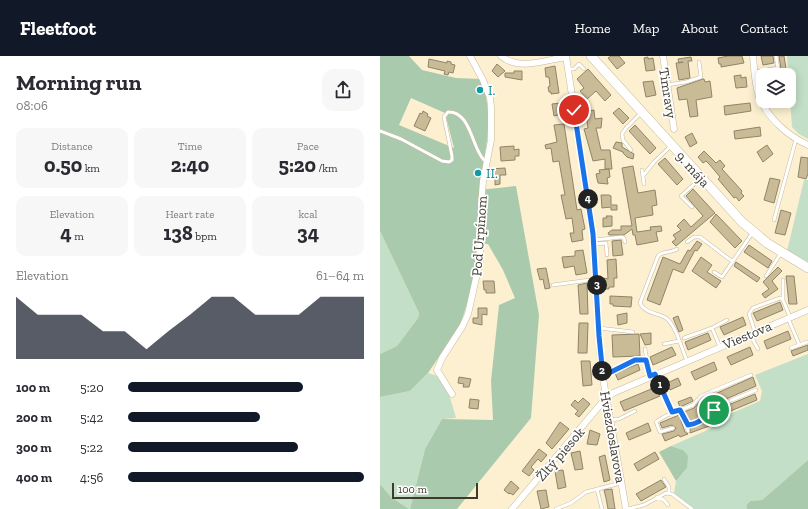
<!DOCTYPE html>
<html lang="en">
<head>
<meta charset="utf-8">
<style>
  :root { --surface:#fff; --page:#f7f7f7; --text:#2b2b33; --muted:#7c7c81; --accent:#111827 }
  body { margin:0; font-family:"Zilla Slab",serif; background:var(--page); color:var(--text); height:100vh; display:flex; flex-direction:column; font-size:15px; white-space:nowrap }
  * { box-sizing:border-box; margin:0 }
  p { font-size:13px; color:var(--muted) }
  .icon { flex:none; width:22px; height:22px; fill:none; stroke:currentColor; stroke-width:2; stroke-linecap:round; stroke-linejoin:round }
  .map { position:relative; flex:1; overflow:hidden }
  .side { display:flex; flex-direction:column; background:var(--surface); width:380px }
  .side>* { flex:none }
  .buttons { position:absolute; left:376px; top:12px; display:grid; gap:8px }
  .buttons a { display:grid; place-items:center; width:40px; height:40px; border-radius:8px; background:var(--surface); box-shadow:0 2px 10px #0003; font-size:20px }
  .scale { position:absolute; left:12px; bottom:10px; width:86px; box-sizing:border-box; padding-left:4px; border:2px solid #3f3a2e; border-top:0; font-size:11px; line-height:14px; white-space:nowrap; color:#3f3a2e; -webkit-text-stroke:3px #fefefe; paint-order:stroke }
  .pin { position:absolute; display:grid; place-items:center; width:34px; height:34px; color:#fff; margin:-17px; border:2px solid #fff; border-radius:50%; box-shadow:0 1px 4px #0007 }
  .km { position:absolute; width:20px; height:20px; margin:-10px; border-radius:50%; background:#222; color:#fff; font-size:11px; line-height:20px; text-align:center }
  .round { display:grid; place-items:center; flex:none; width:42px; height:42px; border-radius:12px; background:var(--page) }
  .headline { display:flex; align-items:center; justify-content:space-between; height:68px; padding:0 16px }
  h1 { font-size:22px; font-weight:800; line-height:30px }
  .stats { display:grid; grid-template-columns:repeat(3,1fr); gap:6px; height:68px; padding:4px 16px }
  .stats div { display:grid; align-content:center; border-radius:10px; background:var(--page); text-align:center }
  .stats b { font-size:20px; font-weight:800 }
  .stats small { font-size:11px; font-weight:400 }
  .stats p { font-size:11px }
  .chart { height:112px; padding:8px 16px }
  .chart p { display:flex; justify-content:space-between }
  .chart svg { width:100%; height:72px; margin-top:4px; fill:var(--accent); opacity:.7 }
  ul { padding:0 16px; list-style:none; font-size:13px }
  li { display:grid; grid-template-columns:64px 48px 1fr; align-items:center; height:30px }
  li i { height:10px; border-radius:5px; background:var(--accent) }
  header { display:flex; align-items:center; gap:24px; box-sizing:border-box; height:56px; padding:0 20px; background:var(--accent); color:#fff }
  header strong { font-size:19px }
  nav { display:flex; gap:22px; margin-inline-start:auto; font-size:14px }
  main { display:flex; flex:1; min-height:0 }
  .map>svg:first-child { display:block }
</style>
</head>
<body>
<header>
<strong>Fleetfoot</strong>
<nav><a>Home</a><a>Map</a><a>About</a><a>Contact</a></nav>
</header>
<main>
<section class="side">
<div class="headline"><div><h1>Morning run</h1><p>08:06</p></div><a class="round"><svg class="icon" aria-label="share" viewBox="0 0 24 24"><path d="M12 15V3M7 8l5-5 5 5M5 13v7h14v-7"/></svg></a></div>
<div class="stats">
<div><p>Distance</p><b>0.50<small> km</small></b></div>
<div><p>Time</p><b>2:40</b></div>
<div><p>Pace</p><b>5:20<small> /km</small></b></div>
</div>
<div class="stats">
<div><p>Elevation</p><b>4<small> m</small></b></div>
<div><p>Heart rate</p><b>138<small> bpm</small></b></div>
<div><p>kcal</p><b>34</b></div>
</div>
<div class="chart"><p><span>Elevation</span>61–64 m</p>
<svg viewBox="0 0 160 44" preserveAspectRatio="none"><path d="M0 44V6L10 17L20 17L30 17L40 27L50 27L60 38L70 27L80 17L90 6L100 6L110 17L120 17L130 17L140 6L150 6L160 6V44z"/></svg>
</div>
<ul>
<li><b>100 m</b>5:20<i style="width:74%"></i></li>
<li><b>200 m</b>5:42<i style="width:56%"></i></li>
<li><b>300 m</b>5:22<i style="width:72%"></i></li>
<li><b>400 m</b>4:56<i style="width:100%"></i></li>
</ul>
</section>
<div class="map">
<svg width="428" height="453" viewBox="0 0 428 453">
  <rect width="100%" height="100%" fill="#fcf0d1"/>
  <path fill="#c3dfc7" d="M 407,0 L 428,0 L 428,83 L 419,78 L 412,71 Z
    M 424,124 L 428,124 L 428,206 L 407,195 Z
    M 0,175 L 39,257 L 38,262 L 17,290 L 0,298 Z
    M 428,298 L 428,404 L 382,444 L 370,445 L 366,450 L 367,453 L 314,453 L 294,437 L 296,425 L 307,412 L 303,394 L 291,390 L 330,373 L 345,360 L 380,345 L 382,335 L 375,319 Z
    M 48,317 L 58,320 L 69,338 L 76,362 L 62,363 L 45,393 L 30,453 L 29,453 L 11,441 L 0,428 L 0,341 L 30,335 Z"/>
  <path fill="#aacaae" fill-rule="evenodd" d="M 0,0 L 29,0 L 42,14 L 76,22 L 101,23 C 115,60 105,97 99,134 L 136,130 L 159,259 L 151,362 L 77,453 L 30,453 L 45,393 L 62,363 L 113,364 L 111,325 L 119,249 L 135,242 L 123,214 L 108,188 L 96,188 L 96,209 L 91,235 L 80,270 L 48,317 L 30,335 L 0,341 L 0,298 L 17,290 L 38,262 L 39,257 L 0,175 ZM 31,42 L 65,57 L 74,92 L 19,69 Z
    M 291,390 L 303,394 L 308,400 L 307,412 L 296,425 L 279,396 Z
    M 428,404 L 428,453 L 367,453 L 366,450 L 370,445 L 382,444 Z
    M 0,428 L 11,441 L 29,453 L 0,453 Z"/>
  <path fill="#cabb97" stroke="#908468" d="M 231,0 L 239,0 L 245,7 L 237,13 L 228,2 Z
    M 348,0 L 362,0 L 364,7 L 341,11 L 341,8 L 339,8 L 338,2 Z
    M 381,0 L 393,0 L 394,7 L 383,9 Z
    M 399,0 L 404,0 L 407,19 L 402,19 Z
    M 268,1 L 268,3 L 273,2 L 275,14 L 266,15 L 264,2 Z
    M 311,1 L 312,5 L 308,5 L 310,22 L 299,24 L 296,7 L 303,6 L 299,7 L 298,3 Z
    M 49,3 L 67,7 L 67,5 L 71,6 L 71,8 L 75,9 L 73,17 L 69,16 L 68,19 L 64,18 L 65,15 L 48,11 Z
    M 117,8 L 125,15 L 118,21 L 112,15 Z
    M 175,10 L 179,37 L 171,38 L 171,36 L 169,36 L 168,31 L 170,30 L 169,21 L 166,21 L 165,12 Z
    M 208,13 L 231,39 L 225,45 L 216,35 L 207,43 L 200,35 L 204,32 L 197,23 Z
    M 134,15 L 142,15 L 142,24 L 125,21 L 125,17 L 134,17 Z
    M 361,19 L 361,22 L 366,21 L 367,31 L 356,32 L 354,20 Z
    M 323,23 L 324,23 L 325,26 L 330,25 L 332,41 L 316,44 L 318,60 L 310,61 L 307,43 L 299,44 L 297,32 Z
    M 273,25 L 276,39 L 266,41 L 263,26 Z
    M 181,47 L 182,58 L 174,60 L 172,48 Z
    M 370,47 L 371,55 L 345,59 L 344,50 Z
    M 239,52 L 249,62 L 243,68 L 233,57 Z
    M 214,54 L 215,63 L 222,62 L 221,72 L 216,72 L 221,94 L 230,94 L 232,113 L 229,113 L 230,121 L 227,122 L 228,128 L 218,127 L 216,118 L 220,117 L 219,114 L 229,113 L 225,113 L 225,103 L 213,105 L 204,73 L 208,72 L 206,58 L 209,57 L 209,55 Z
    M 43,55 L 48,58 L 47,60 L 51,62 L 45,75 L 34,70 L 40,57 L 42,58 Z
    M 184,68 L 197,154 L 201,153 L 205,173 L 202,174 L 203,184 L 192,186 L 190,177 L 194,177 L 192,162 L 186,163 L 181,139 L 185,139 L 179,105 L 173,106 L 171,92 L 166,93 L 165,89 L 177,86 L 174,69 Z
    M 255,69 L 276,92 L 270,98 L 249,75 Z
    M 380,71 L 381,80 L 355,83 L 354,75 Z
    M 312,77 L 317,87 L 310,91 L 305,81 Z
    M 236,86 L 242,87 L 242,91 L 254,98 L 253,103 L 247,101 L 243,97 L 243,96 L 233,92 Z
    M 387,89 L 393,98 L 383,106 L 377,96 Z
    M 134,90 L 134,94 L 139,93 L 139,100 L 135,100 L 135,104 L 121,105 L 120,91 Z
    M 324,95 L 336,107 L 340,104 L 345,110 L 342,113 L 362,135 L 361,137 L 364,140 L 359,145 L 356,141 L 354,142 L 338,123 L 340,121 L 330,109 L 326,105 L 323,107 L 318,101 Z
    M 421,101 L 428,102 L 428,118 L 426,123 L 418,121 Z
    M 285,102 L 303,123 L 297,129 L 278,108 Z
    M 253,110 L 258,137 L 275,134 L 277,149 L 272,150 L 273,159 L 255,162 L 257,176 L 271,174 L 270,171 L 281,170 L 282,175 L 276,176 L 278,185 L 257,189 L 255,179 L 253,179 L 252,173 L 244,179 L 229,179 L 228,177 L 232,174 L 241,174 L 241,170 L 252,170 L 242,112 Z
    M 125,112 L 126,119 L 120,119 L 120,128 L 115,129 L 115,122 L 111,122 L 110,113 Z
    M 390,122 L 400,124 L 394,147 L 384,144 Z
    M 313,133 L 335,157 L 296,190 L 292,186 L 296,183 L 293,179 L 301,174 L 297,170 L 304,163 L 311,171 L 323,160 L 306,140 Z
    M 221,139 L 229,139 L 231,140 L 231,149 L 237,149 L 237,154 L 231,154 L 231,151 L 222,152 Z
    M 401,154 L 411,157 L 405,179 L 395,177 Z
    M 336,158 L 362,185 L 355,192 L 330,166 Z
    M 226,160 L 232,160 L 232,170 L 223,171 L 223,162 L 227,162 Z
    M 241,184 L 243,199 L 233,200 L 232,185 Z
    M 317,185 L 322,188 L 317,195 L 315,194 L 303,217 L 293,213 L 280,249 L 267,244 L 283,201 L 300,208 L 308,194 L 310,195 Z
    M 369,189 L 392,205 L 388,212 L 364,196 Z
    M 203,194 L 207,217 L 196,219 L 194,210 L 184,212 L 182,201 L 195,200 L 195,195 Z
    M 321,201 L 332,209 L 327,216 L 341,225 L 336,232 L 312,215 Z
    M 236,203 L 237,222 L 234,222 L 234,231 L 229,231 L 229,233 L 224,233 L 224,222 L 228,223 L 227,204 Z
    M 356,206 L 380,222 L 377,226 L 354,210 Z
    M 398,211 L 402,215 L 392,225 L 398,233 L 385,242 L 382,238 L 389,233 L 383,226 Z
    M 166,212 L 170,232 L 165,233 L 163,223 L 160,224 L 157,213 Z
    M 406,220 L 414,220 L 417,248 L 409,248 Z
    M 103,225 L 114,225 L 115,237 L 106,237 L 106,234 L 104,234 Z
    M 207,227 L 208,258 L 200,258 L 198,229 Z
    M 230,240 L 252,241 L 251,251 L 233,250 L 233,248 L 230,248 Z
    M 400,246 L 403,254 L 377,265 L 373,257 Z
    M 98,252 L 107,252 L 107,259 L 102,258 L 102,269 L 93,267 L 93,262 L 98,262 Z
    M 247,257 L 247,267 L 238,269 L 237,259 Z
    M 298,260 L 303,274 L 299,276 L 293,262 Z
    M 363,261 L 366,269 L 344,279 L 340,271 Z
    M 199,267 L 208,267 L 207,297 L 198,297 Z
    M 408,275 L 411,283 L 387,293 L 384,285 Z
    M 271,277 L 271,288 L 265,289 L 260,278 Z
    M 328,277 L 331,284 L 308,294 L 305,286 Z
    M 259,278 L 260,300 L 233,301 L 232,279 Z
    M 428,289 L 428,294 L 413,300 L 411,295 Z
    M 292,291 L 296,299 L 273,309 L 270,301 Z
    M 370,291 L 373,299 L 351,309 L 347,301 Z
    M 201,305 L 210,305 L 212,329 L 203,330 Z
    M 334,306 L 337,314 L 315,324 L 311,316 Z
    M 258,308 L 260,314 L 238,324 L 235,317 Z
    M 79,321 L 91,323 L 89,331 L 83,331 L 84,328 L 78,327 Z
    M 373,321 L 376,330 L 339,346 L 335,338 Z
    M 298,322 L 301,329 L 290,334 L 287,327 Z
    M 276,331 L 280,340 L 244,355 L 240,346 Z
    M 375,338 L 377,344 L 341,359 L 342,360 L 330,365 L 332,369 L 310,377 L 310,372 L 325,366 L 332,358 L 341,352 Z
    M 311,341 L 313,345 L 311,346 L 300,351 L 298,346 Z
    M 328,341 L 330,342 L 333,350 L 322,361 L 310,366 L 308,365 L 304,356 L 314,352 L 322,343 Z
    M 203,342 L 210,348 L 199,361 L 195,358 L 198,355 L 191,349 L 195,344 L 198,347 Z
    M 90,343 L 99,344 L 98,353 L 89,352 Z
    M 299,359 L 305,376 L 308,378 L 300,381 L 299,379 L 285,385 L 282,378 L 294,375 L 296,372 L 292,369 L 282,372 L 280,367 Z
    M 180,366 L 189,373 L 172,393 L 166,387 Z
    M 268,367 L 271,375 L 249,384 L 246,377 Z
    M 210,374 L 220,378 L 217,389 L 207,388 Z
    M 159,393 L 167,399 L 161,406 L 158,403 L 151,411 L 154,414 L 149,420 L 142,415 Z
    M 200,395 L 203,413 L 195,414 L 191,397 Z
    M 275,396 L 279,403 L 258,415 L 254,408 Z
    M 225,399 L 230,424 L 224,426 L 219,401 Z
    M 183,414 L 186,431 L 178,433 L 175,415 Z
    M 281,424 L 286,431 L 261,445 L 256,438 Z
    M 131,425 L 139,432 L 133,439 L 130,437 L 129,438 L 124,434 Z
    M 232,433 L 233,440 L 235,453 L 228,453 L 226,442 L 224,434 Z
    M 166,434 L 169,451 L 161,453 L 157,435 Z"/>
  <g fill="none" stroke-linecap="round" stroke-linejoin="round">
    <defs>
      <path id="service" d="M 396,0 L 399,19
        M 188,13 L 194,13 L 199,8 L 204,13
        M 375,16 L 398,12
        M 287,29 L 306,26 L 321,21 L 319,6
        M 0,75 L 21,83 L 62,105 L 69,106 L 72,104 L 72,100 L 64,61 L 68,56 C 91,55 92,93 104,104 L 106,104
        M 251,94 L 243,84 L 242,78 L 246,72 L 262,56
        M 262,114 L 264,128
        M 263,120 L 274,106 L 292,89
        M 312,151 L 301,140 L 321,122
        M 394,164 L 416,83
        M 214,184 L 242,181 L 244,182 L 245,186
        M 307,186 L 314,181 L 320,181 L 353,206
        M 214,188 L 226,187 L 227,199
        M 297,193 C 291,197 282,195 278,200 L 260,247 C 264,257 278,257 286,262 C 296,269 302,294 307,305
        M 334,216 L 342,221 L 373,176
        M 386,220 L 401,197
        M 403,224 L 403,244
        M 173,229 L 217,223
        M 408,262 L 419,288
        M 219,272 L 253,276
        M 332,272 L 340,291
        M 375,276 L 369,258 L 373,252 L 400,242 L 403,244 L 410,261
        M 371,279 L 375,288 L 378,293
        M 304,282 L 332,272 L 347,264
        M 284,288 L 299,285
        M 411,292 L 427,286
        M 265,293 L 270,321
        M 276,319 L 292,356
        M 223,320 L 255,305 L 266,304
        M 329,337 L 333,340 L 337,351
        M 300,354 L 313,349 L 321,340 L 371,319
        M 230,364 L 239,363 L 255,355
        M 306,367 L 308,375
        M 293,372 L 280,376 L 276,366 C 281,362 293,356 300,354 L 306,367 L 310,369 L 324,363 L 330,356 L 340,349 L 376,334
        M 284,423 L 289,431 L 289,437
        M 217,433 L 222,453
        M 277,441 L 284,444 L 288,449
        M 176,453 L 191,447 L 206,436 L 241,427
        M 248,453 L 264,449 L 286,437 L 292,438 L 312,453"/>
      <path id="minor" d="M 121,0 C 139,15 166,4 186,1
        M 186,0 L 213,178 L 221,311 L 246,453
        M 283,0 L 294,73
        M 373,0 C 374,12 375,32 380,43 C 389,63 408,80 428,89
        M 72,338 L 57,314 L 62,302 L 82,271 L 88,258 L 100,204 L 101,150 L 103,125 L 111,84 L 111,51 L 110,42 L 103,24 L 90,0
        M 132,453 L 226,342 L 233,337 L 428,254"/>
      <path id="secondary" d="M 211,0 L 362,166 L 387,187 L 428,212"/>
    </defs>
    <use href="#service" stroke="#c6ba9d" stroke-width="4"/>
    <use href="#minor" stroke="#c6ba9d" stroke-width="7"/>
    <use href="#secondary" stroke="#c6ba9d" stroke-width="10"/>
    <use href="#service" stroke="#fff" stroke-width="3"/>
    <use href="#minor" stroke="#fff" stroke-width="6"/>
    <use href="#secondary" stroke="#fff" stroke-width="9"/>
  </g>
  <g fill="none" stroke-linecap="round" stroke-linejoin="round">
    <defs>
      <path id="route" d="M 194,54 L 213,178 L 219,280 L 223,320 L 255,304 L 266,304 L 270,320 L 275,318 L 292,356 L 300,354 L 308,369 C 323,367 324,359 334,354"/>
    </defs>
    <use href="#route" stroke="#fff" stroke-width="8"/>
    <use href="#route" stroke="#1a73e8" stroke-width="5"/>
  </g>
  <g fill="#0f9aa8" stroke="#fefefe" stroke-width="1.5">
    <circle cx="100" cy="34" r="4"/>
    <circle cx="98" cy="117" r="4"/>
  </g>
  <g text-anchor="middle" stroke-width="3.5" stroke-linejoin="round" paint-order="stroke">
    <g font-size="14" fill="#0d838f" stroke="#fefefe" text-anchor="start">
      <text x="108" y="39">I.</text>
      <text x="106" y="122">II.</text>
    </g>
    <g font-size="14" fill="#3f3a2e" stroke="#fefefe">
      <text transform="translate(288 37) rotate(81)" y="5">Timravy</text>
      <text transform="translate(313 113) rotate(48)" y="5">9. mája</text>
      <text transform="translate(99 180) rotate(-86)" y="5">Pod Urpínom</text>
      <text transform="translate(367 279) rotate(-23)" y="5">Viestova</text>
      <text transform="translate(233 381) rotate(80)" y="5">Hviezdoslavova</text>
      <text transform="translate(180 398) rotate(-49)" y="5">Žltý piesok</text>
    </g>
  </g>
</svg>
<div class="buttons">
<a><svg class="icon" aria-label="layers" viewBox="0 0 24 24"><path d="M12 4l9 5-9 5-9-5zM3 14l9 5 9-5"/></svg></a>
</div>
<div class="scale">100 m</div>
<div class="pin" style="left:334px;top:354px;background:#1e9e55"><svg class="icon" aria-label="arrive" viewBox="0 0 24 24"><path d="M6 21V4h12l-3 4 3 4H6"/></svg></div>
<div class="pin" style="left:194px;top:54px;background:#d93025"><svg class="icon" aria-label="check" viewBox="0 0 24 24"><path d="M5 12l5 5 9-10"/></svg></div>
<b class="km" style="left:280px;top:329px">1</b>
<b class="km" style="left:222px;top:315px">2</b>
<b class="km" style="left:217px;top:229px">3</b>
<b class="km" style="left:208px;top:143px">4</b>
</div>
</main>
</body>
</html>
